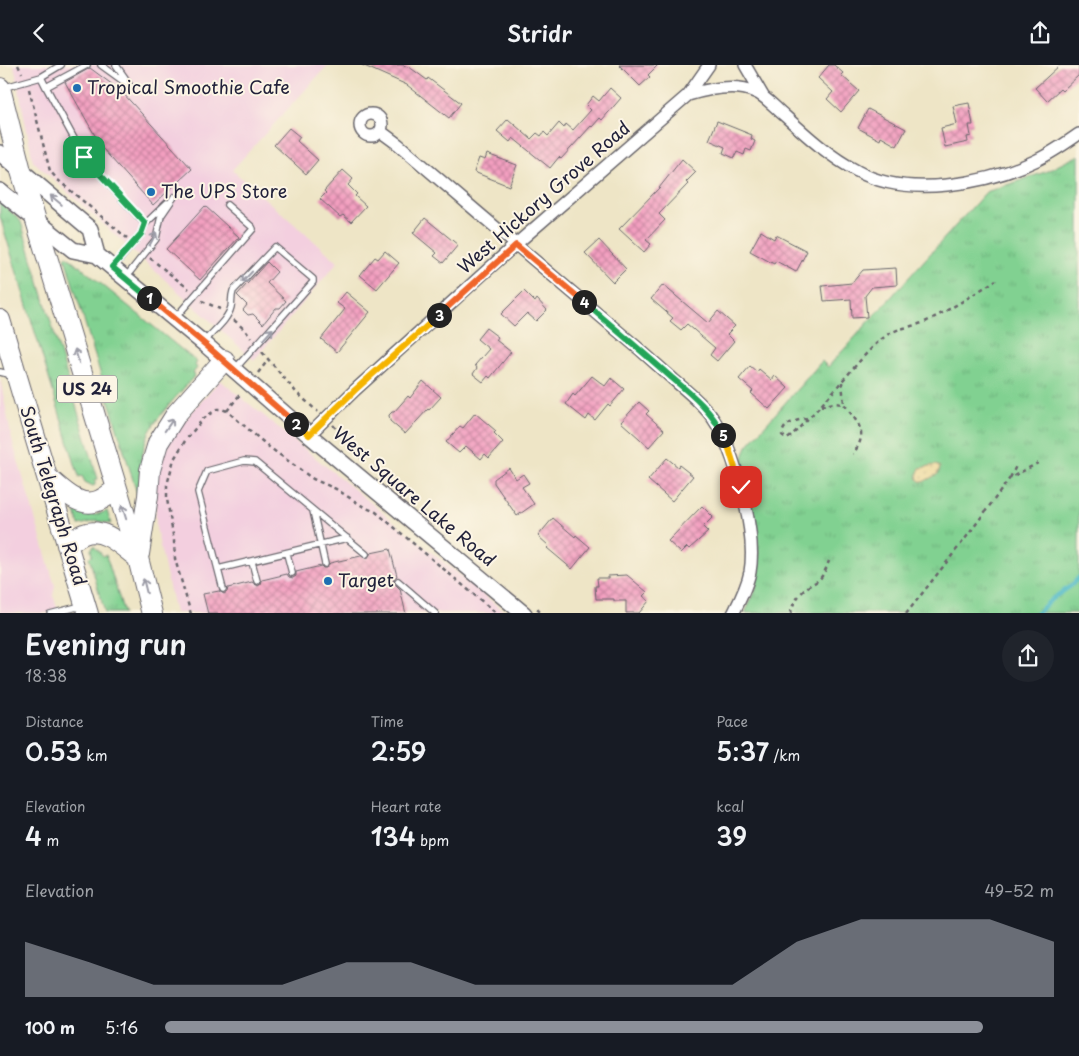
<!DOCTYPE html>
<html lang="en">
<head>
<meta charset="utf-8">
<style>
  :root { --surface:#171b24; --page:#20242c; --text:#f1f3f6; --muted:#9ea1a6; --accent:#8c9099 }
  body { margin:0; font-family:"Playpen Sans",sans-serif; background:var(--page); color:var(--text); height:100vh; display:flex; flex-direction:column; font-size:19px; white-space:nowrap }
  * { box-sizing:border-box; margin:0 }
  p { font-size:16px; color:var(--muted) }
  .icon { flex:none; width:28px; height:28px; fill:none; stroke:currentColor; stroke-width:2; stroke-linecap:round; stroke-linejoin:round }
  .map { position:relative; height:548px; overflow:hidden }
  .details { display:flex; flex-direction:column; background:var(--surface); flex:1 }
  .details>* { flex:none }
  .pin { position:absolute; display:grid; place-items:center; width:42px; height:42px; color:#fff; margin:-21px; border-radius:10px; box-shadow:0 2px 8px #0006 }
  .km { position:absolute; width:25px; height:25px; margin:-12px; border-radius:50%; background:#222; color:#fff; font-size:14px; line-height:25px; text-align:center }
  .round { display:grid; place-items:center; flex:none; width:52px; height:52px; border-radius:26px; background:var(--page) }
  .head { display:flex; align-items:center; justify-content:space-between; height:85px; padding:0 25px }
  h1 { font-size:28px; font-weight:600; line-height:38px }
  .figures { display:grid; grid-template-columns:repeat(3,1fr); gap:8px; height:85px; padding:5px 25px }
  .figures div { display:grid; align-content:center }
  .figures b { font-size:25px; font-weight:600 }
  .figures small { font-size:14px; font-weight:400 }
  .figures p { font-size:14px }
  .chart { height:140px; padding:10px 25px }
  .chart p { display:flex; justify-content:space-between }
  .chart svg { width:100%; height:90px; margin-top:5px; fill:var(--accent); opacity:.7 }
  ul { padding:0 25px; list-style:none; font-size:16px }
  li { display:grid; grid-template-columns:80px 60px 1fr; align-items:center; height:38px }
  li i { height:12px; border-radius:6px; background:var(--accent) }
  header { display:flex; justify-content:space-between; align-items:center; height:65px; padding:0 25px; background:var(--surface); font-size:22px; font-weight:600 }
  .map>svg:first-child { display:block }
</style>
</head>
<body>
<header><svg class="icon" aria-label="back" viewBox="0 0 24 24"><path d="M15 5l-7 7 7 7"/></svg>Stridr<svg class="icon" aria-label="share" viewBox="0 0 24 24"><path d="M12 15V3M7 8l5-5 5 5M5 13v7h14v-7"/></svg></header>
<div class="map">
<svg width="1079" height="549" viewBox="0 0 1079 549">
  <defs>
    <pattern id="grass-tufts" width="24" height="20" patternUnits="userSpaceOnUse" patternTransform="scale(1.25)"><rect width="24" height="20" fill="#81d191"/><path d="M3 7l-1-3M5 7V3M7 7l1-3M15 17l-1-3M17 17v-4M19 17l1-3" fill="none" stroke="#6fb37e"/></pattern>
    <pattern id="sand-dots" width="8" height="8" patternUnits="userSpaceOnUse" patternTransform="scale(1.25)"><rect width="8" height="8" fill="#eeda9e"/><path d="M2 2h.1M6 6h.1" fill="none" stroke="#ccbb89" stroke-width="1.8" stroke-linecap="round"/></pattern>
    <pattern id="building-cross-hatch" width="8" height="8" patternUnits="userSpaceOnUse" patternTransform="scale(1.25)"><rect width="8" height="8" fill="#f39fc0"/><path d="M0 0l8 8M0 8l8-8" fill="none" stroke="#c4819d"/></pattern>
  </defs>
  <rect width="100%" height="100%" fill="#fcf5e5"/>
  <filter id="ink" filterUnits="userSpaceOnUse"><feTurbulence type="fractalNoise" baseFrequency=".02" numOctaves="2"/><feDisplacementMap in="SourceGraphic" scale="10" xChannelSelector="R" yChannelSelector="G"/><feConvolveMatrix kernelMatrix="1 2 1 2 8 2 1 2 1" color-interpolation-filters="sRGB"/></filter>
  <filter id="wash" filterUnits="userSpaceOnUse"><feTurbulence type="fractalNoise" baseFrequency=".0096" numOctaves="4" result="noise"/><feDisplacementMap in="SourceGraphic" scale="20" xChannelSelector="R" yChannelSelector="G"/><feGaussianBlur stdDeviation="1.12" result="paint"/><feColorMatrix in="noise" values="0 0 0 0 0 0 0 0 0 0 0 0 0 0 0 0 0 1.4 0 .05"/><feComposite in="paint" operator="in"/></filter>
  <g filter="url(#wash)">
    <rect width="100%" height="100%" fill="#eee5c6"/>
    <path fill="#f3cfdf" d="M 14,0 L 328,0 L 232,105 L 338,197 L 254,295 L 33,96 Z
      M 0,313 L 12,375 L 55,521 L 53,530 L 59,548 L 0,548 Z
      M 220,315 L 506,548 L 175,548 L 156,463 L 155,413 L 170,372 Z"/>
    <path fill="url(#grass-tufts)" stroke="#527a66" d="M 1079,90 L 1079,548 L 745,548 L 756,524 L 759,491 L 741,398 L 747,381 L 822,296 L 828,302 L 986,127 L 1045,107 Z
      M 0,137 L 18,153 L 21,157 L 98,414 L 95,415 L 95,420 L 93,421 L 85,417 L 82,411 L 79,412 L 0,152 Z
      M 67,191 L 197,297 L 195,300 L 197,303 L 193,308 L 195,310 C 180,329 154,353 146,375 C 139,396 141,420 141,441 L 65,193 Z
      M 107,446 L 111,459 L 97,456 L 79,460 L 75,447 L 95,450 Z
      M 94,481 L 103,491 L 106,490 L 124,548 L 105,548 L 89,492 L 92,491 L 91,484 Z"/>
    <path fill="url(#sand-dots)" stroke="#887e6c" d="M 935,400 L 940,402 L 938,409 L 923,417 L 918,415 L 917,410 L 920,403 Z"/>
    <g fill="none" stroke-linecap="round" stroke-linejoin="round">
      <path stroke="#4cb9c7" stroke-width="4" d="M 1036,549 L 1053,533 L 1071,521 L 1079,512"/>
    </g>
    <g id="blocks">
      <path fill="url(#building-cross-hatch)" d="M 362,0 L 403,0 L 412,4 L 427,15 L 428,13 L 461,38 L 449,53 L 407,20 Z
        M 619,0 L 658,0 L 648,10 L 650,12 L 640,21 Z
        M 829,0 L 834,0 L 843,8 L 841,10 L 859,26 L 841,47 L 827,34 L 833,27 L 818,13 Z
        M 1060,0 L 1079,0 L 1079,10 L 1062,26 L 1060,24 L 1047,36 L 1035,23 Z
        M 90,3 L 121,26 L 192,104 L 153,140 L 102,83 L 65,17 Z
        M 610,23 L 621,33 L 602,55 L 600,53 L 592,62 L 591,61 L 561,94 L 559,92 L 550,103 L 513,73 L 510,77 L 497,66 L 508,54 L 531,74 L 537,68 L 541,71 L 544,67 L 548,71 L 559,58 L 564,63 L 566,59 L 573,65 L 591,45 L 586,40 L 593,31 L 599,36 Z
        M 969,38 L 973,60 L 969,60 L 971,71 L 967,72 L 968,77 L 945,82 L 941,63 L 957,59 L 953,41 Z
        M 868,44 L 906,64 L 897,81 L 881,72 L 880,75 L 858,63 Z
        M 717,56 L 752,70 L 751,74 L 755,76 L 751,86 L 746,84 L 744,90 L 737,87 L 734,93 L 723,88 L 725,82 L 709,75 Z
        M 289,63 L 300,72 L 297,76 L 318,95 L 306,109 L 274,80 Z
        M 487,89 L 517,100 L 509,121 L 474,107 L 479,93 L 485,95 Z
        M 682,94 L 696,107 L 686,117 L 688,119 L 659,149 L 665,155 L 646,175 L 651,179 L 644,187 L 619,164 L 659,123 Z
        M 343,105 L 353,114 L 348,120 L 357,129 L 355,131 L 366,141 L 351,157 L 343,150 L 340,152 L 320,134 L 326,128 L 324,126 Z
        M 205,141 L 239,172 L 200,215 L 166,184 Z
        M 425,153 L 458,180 L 443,198 L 434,191 L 437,188 L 413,168 Z
        M 761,166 L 774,174 L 776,170 L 807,186 L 796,207 L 776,196 L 774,199 L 750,186 Z
        M 599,175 L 626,204 L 613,217 L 585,188 Z
        M 385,186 L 399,198 L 377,224 L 360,210 L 375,192 L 378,194 Z
        M 267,197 L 277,207 L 267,218 L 286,236 L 280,243 L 276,243 L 263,259 L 253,249 L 248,250 L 243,245 L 247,240 L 237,230 Z
        M 896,203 L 897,220 L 872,222 L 865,231 L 867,252 L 852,253 L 851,234 L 824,236 L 822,221 L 852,218 L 863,205 Z
        M 663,220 L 708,258 L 718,246 L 735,261 L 727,269 L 734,276 L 717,296 L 710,290 L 715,283 L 687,259 L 681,265 L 670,256 L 673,253 L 651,234 Z
        M 524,226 L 535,237 L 537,234 L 547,245 L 536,256 L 527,248 L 514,261 L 501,249 Z
        M 346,227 L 370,247 L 337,287 L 321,274 L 345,244 L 337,238 Z
        M 486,263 L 498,272 L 496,275 L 511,287 L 490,313 L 488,311 L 483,317 L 473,309 L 477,303 L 475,300 L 489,284 L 477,274 Z
        M 750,301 L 757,307 L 759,304 L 772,315 L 775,311 L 788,323 L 769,344 L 751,328 L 753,326 L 739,314 Z
        M 592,311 L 605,321 L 611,313 L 624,324 L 610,341 L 608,339 L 595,355 L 589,350 L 586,355 L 566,339 L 573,329 L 575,331 Z
        M 423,316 L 441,332 L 429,345 L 428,344 L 405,369 L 390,356 L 389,350 L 392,347 L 394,347 L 408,331 L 410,333 Z
        M 639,337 L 649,346 L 646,349 L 664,365 L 649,382 L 621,357 Z
        M 475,348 L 496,366 L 494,368 L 503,377 L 489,393 L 485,389 L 481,394 L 466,381 L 459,388 L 446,377 L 460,361 L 463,363 Z
        M 667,393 L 678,402 L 679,400 L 693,411 L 672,436 L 648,415 Z
        M 509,403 L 516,414 L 523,409 L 529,418 L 522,422 L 534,439 L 517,451 L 494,418 L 494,414 Z
        M 702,441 L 713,452 L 703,462 L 708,467 L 689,484 L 687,482 L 681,488 L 668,476 Z
        M 553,453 L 575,472 L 576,470 L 590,482 L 572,504 L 547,483 L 549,481 L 538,471 Z
        M 390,484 L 397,511 L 394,513 L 393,517 L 400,524 L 406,549 L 208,549 L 203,529 L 219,526 L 224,529 L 227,527 L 228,523 L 252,517 L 258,521 L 261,519 L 262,515 L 287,509 L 289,512 L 293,513 L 296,511 L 296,507 L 321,501 L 323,503 L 326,503 L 330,498 L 361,491 L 367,494 L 371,488 Z
        M 627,510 L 647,527 L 643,531 L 649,536 L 639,548 L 626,548 L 626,536 L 614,536 L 614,534 L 596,534 L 595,521 L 598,521 L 597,513 L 608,513 L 608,511 Z"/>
    </g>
  </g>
  <g filter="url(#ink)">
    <use href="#blocks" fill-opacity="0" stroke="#69666c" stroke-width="1"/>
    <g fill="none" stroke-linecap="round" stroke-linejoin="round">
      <defs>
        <path id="service" d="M 61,0 L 41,12 L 46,22 L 84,92 L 145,159
          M 101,0 L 130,21
          M 116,0 L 128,17
          M 46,22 L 87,0
          M 2,23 L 41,12
          M 114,201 L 141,169 L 145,159 L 167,138
          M 126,212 L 156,174 L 161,151 L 174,132
          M 175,253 L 253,164 L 252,162 L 227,140
          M 204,277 C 212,267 228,255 231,242 C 232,237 231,232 233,226 L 275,182 L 313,214 L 313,217 L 234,305
          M 0,307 L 13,310
          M 313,446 L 325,499
          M 287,489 L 292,508
          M 252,497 L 257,516
          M 218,504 L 347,473
          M 398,516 L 436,549
          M 223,524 L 198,427 L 207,406 L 244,396 L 255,397 L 366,489
          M 50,549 L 81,541"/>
        <path id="minor" d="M 745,0 L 763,31
          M 688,30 C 708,24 735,18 755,27 C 767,32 775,43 785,51 C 807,71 830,92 857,106 C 907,134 987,119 1037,95 C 1052,88 1066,78 1079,69
          M360 60a11 11 0 1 1 22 0a11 11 0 1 1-22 0Z
          M 380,66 L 399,80 C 468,139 536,197 606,256 C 629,275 652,295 674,315 C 687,326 702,338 712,352 C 735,385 757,467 750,507 C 747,522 740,535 733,549
          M 309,370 L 355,325 L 515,180 L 688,30 L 709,0"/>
        <path id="tertiary" d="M 0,88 L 90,164 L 97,190
          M 0,126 L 73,185 L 97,190 L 207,281 L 309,370 L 524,549"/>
        <path id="trunk" d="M 0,23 L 21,106 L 138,493 L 152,549
          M 0,255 L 88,549
          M 47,412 C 62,424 80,445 100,435 C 106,432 111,428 117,424
          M 67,480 C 73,476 78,471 84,469 C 104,461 124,483 138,493
          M 139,489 L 148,431 L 150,405 L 158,378 L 177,348 L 224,295"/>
      </defs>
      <use href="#service" stroke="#69666c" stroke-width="8"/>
      <use href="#minor" stroke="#69666c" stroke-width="14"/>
      <use href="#tertiary" stroke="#69666c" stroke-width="18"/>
      <use href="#trunk" stroke="#69666c" stroke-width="22"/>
      <path stroke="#69666c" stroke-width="2.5" stroke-dasharray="4 4" stroke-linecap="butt" d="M 18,0 L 22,8
        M 29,24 L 50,106 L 58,115 L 127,173
        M 150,193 L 189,224
        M 202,236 L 220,244
        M 234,255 L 245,265 L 251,273
        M 262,287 L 296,327 L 318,347
        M 258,308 L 268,295
        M 842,317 L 844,339
        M 821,341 L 834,338 L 844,339 C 857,358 870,366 853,389
        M 227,346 L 241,328
        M 807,353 C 797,356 783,357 782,370 L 787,374 L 790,372 C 808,354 826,336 842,316 C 857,300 869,283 887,270 C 899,262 914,262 927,256 C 951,244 973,230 996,215
        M 333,360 L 362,394
        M 1010,413 L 1017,399
        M 537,544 L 542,549
        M 191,549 L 175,494 L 174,476 L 167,434 L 167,420 L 174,394 L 185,376 L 203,354 L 217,344 L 222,344 L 227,346 L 269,382 L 313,414 L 336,424 L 364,442 L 376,447 L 497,549
        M 791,549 C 791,539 801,527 809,521 C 813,518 818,517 822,511 C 825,507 827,501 829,496
        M 906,549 L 968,470 L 1010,413 L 1038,398"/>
      <use href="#service" stroke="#fff" stroke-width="5.5"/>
      <use href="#minor" stroke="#fff" stroke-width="11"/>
      <use href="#tertiary" stroke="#fff" stroke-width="15"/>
      <use href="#trunk" stroke="#fff" stroke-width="20"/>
    </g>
    <defs><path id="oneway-shaft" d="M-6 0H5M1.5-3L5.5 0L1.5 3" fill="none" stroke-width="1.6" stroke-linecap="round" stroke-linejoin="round" transform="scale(1.25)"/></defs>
    <g stroke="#9c9ca7">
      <use href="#oneway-shaft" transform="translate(56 135) rotate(-140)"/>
      <use href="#oneway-shaft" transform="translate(153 174) rotate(-62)"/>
      <use href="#oneway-shaft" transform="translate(247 212) rotate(133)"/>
      <use href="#oneway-shaft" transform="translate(268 269) rotate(-48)"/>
      <use href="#oneway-shaft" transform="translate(77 291) rotate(-107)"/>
      <use href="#oneway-shaft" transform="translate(169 360) rotate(-55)"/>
      <use href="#oneway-shaft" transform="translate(124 447) rotate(-107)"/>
      <use href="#oneway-shaft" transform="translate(145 521) rotate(-104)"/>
    </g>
  </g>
  <g fill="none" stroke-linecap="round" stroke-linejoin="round" filter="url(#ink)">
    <defs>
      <path id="split-1" d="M 84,92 L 145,158 L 141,169 L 112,202 L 149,233"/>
      <path id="split-2" d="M 149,233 L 207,281 L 296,359"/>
      <path id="split-3" d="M 296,359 L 309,370 L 355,325 L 439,250"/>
      <path id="split-4" d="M 439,250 L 516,180 L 584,237"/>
      <path id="split-5" d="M 584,237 C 613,262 643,287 672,313 C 691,329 712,346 723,370"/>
      <path id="split-6" d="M 723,370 L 729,384 L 741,422"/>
    </defs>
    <use href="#split-1" stroke="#fff" stroke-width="10"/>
    <use href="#split-2" stroke="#fff" stroke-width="10"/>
    <use href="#split-3" stroke="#fff" stroke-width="10"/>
    <use href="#split-4" stroke="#fff" stroke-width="10"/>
    <use href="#split-5" stroke="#fff" stroke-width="10"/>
    <use href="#split-6" stroke="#fff" stroke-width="10"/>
    <use href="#split-1" stroke="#22a559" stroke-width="6"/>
    <use href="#split-2" stroke="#f0652b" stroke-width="6"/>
    <use href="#split-3" stroke="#f5b400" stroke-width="6"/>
    <use href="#split-4" stroke="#f0652b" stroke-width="6"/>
    <use href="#split-5" stroke="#22a559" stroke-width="6"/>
    <use href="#split-6" stroke="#f5b400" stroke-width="6"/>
  </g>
  <g fill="#1f6fb2" stroke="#fcf5e5" stroke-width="2">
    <circle cx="77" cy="23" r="5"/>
    <circle cx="151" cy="127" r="5"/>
    <circle cx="328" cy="516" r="5"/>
  </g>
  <g text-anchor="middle" stroke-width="4" stroke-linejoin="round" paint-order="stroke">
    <rect fill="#fcf5e5" stroke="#63616e" stroke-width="1" x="57" y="310.5" width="60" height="27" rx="4"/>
    <g font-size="16" font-weight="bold" fill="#22223b">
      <text x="87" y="330">US 24</text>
    </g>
    <g font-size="18" fill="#22223b" stroke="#fcf5e5" text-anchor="start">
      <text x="87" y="29">Tropical Smoothie Cafe</text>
      <text x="161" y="133">The UPS Store</text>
      <text x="338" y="522">Target</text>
    </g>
    <g font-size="18" fill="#22223b" stroke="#fcf5e5">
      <text transform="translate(544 133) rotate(-41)" y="6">West Hickory Grove Road</text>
      <text transform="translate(53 431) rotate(73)" y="6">South Telegraph Road</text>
      <text transform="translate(414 432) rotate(40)" y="6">West Square Lake Road</text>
    </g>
  </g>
</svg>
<div class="pin" style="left:84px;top:92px;background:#1e9e55"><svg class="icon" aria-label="arrive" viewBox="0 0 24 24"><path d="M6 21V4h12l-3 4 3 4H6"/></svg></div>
<div class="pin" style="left:741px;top:422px;background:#d93025"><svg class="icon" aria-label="check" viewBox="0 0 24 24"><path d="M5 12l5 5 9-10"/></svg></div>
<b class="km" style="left:149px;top:233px">1</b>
<b class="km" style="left:296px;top:359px">2</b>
<b class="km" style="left:439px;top:250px">3</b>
<b class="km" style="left:584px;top:237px">4</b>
<b class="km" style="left:723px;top:370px">5</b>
</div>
<section class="details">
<div class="head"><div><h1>Evening run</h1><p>18:38</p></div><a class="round"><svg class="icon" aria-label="share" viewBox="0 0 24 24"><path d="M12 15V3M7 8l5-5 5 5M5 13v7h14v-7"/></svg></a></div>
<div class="figures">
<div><p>Distance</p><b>0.53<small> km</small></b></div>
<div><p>Time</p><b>2:59</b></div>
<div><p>Pace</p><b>5:37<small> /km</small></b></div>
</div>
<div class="figures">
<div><p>Elevation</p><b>4<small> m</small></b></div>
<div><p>Heart rate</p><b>134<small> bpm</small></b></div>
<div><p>kcal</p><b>39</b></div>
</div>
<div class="chart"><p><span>Elevation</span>49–52 m</p>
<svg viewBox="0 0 160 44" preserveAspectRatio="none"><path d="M0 44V17L10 27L20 38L30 38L40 38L50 27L60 27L70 38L80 38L90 38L100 38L110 38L120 17L130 6L140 6L150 6L160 17V44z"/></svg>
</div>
<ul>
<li><b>100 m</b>5:16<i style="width:92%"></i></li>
</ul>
</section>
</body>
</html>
